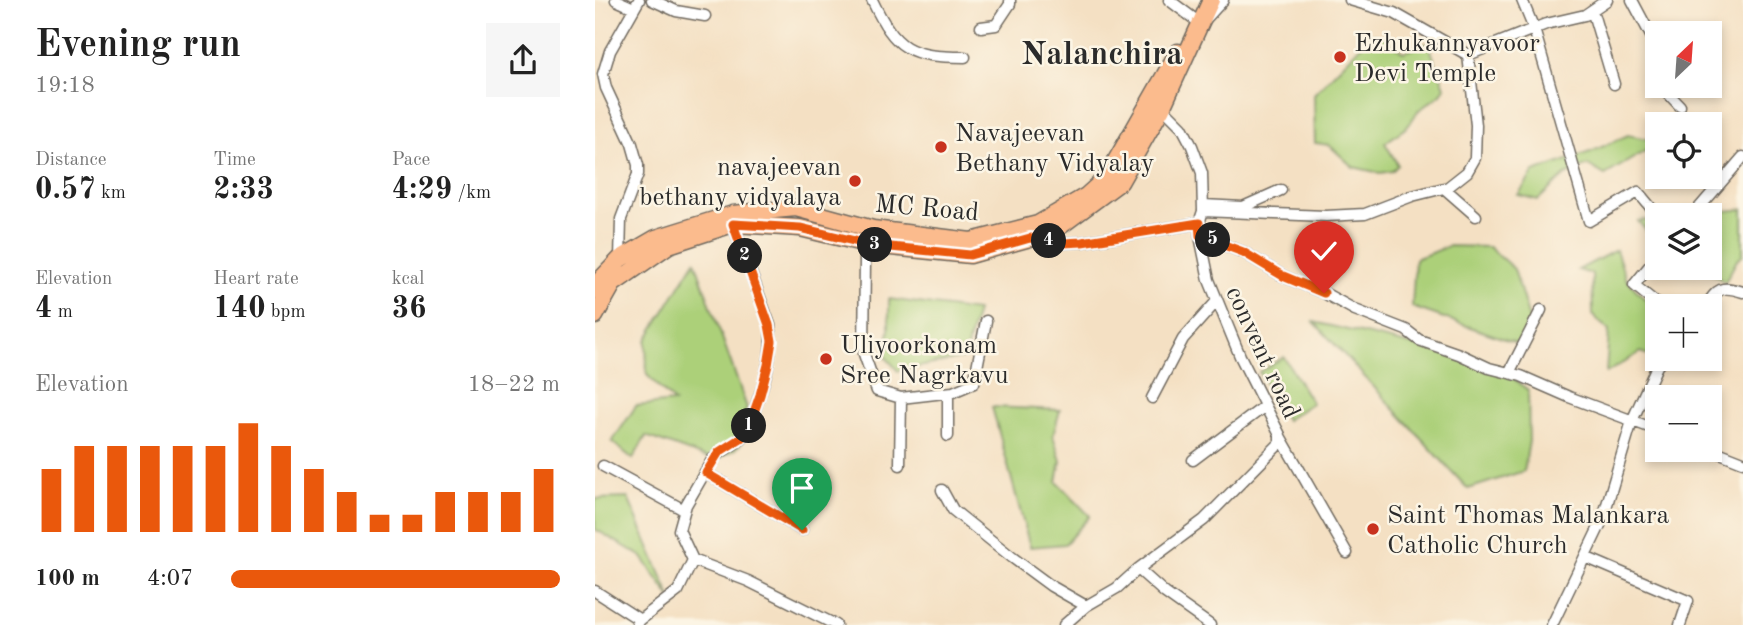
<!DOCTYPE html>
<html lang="en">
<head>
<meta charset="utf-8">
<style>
  :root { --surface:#fff; --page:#f6f6f6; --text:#222; --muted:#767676; --accent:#ea580c }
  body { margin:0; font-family:"Old Standard TT",serif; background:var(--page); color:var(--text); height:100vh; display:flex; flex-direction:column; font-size:26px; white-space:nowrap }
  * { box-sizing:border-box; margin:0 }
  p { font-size:23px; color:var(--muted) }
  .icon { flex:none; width:38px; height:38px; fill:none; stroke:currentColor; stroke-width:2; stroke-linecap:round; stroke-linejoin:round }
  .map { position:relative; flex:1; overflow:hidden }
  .side { display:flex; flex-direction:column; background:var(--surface); width:595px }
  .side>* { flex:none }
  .needle { width:46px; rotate:25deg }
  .fabs { position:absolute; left:1050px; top:21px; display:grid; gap:14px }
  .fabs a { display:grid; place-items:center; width:77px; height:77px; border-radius:0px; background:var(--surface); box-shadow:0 4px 10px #0003; font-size:35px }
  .pin { position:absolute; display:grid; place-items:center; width:60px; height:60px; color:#fff; margin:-72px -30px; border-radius:50% 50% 50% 0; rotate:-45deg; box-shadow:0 0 7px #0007 }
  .pin .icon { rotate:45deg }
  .km { position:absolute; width:35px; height:35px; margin:-18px; border-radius:50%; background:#222; color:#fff; font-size:19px; line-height:35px; text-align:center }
  .round { display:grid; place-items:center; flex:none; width:74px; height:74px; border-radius:0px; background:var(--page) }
  .overview { display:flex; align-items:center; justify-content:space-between; height:119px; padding:0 35px }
  h1 { font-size:38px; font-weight:800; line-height:52px }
  .stats { display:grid; grid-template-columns:repeat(3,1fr); gap:10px; height:119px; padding:7px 35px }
  .stats div { display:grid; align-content:center }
  .stats b { font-size:30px; font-weight:800 }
  .stats small { font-size:19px; font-weight:400 }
  .stats p { font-size:19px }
  .chart { height:196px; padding:14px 35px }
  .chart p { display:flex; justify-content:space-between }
  .chart svg { width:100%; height:126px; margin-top:7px; stroke:var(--accent); stroke-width:6 }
  ul { padding:0 35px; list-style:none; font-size:23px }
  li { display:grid; grid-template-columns:112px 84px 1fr; align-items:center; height:52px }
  li i { height:18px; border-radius:9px; background:var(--accent) }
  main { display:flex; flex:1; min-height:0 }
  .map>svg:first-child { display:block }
</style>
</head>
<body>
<main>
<section class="side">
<div class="overview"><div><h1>Evening run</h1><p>19:18</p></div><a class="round"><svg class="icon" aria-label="share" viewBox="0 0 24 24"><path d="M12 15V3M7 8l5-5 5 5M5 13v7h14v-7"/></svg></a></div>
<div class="stats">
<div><p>Distance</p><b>0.57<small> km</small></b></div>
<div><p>Time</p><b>2:33</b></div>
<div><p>Pace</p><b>4:29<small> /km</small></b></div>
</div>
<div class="stats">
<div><p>Elevation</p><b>4<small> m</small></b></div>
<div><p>Heart rate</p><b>140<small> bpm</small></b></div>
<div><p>kcal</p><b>36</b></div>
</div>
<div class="chart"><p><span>Elevation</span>18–22 m</p>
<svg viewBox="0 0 160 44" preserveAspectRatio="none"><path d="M5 44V22M15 44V14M25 44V14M35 44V14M45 44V14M55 44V14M65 44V6M75 44V14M85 44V22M95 44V30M105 44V38M115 44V38M125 44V30M135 44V30M145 44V30M155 44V22"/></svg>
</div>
<ul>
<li><b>100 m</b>4:07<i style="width:100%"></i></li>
</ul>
</section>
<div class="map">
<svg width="1148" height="625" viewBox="0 0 1148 625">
  <rect width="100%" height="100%" fill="#fcf5e5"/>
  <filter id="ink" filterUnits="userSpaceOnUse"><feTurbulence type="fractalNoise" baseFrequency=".0143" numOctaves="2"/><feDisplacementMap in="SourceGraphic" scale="14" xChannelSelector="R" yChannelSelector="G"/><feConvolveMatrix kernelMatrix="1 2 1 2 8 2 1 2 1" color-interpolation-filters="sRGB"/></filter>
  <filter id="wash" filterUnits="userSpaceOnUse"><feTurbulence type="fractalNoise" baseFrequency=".00686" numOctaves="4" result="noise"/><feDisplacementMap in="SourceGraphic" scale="28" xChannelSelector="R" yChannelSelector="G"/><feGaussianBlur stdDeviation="1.57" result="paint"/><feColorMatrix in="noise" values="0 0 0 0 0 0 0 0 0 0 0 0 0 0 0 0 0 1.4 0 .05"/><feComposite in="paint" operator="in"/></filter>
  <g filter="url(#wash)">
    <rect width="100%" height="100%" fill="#f4e0c3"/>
    <path fill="#acd079" stroke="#6c7e52" stroke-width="2" d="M 777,34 L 789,37 L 808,52 L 833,43 L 850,87 L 846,94 L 823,111 L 813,126 L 790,143 L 803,165 L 797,171 L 785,173 L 758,167 L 734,145 L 720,143 L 719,94 Z
      M 1033,135 L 1062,141 L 1062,148 L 1052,150 L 1010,175 L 993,165 L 970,175 L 943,200 L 923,195 L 939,172 L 998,151 Z
      M 1148,209 L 1148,255 L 1142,260 L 1130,282 L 1108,268 L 1115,268 L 1115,215 L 1097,215 Z
      M 1062,219 L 1062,243 L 1043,221 Z
      M 854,246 L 894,247 L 919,269 L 935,322 L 927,345 L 817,307 L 820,259 Z
      M 1021,250 L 1031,279 L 1062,312 L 1062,347 L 1060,358 L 1046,352 L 1011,373 L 1014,331 L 998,315 L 997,274 L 983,270 Z
      M 100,261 L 152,408 L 144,424 L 148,441 L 141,449 L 120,461 L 51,436 L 38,459 L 17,442 L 41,406 L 79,402 L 52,375 L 51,341 Z
      M 294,299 L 382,311 L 369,358 L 303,371 L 289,355 L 294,331 Z
      M 719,322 L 901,365 L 933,390 L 934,441 L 929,471 L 873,489 Z
      M 689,357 L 717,403 L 691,420 L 664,372 Z
      M 397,407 L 465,410 L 458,436 L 466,461 L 462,482 L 495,516 L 470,544 L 435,547 Z
      M 33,498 L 76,598 L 46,556 L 0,529 L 0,499 Z"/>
  </g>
  <g filter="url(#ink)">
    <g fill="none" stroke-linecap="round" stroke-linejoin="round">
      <defs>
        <path id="street" d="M 21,0 L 39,8
          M 57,0 L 81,11 L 110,16
          M 277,0 C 301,50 314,57 370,57
          M 574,0 L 606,24 L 628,0
          M 755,0 L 799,13 L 873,55 L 951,24 L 990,15 L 1012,0
          M 927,0 L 939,29 L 994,221 L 1043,192 L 1062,215
          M 1037,0 L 1062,47
          M 997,10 L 1019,84
          M 386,27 L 401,25 L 415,4 L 415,0
          M 1066,86 L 1085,106
          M 849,188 L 881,216
          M 608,205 L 648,207 L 686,190
          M 608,211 L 731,216 L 770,214 L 817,196 L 853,187 L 872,172 L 880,158 L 881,125 L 873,55
          M 1098,215 L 1148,157
          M 605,236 L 648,252 L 688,276 L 729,293 L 760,310 L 811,330 L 824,340 L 864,354 L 894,368 L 926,376 L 974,397 L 1062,430
          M 439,239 L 468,243 L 487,242 L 604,223
          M 276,245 L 270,259 L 269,354 L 282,391 L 306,398 L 358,392 L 379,383 L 391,321
          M 1062,257 L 1039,285 L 1065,306
          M 25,259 L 26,219 L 43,174 L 43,165 L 37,144 L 11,88 L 8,74 L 15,51 L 44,0
          M 1111,306 C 1123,288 1126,285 1148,292
          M 914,373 L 946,310
          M 557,398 L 588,339 L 622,301
          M 353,436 L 353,393
          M 685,436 L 752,553
          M 1115,449 L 1148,462
          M 598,460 L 670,406
          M 305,465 L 306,398
          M 8,466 L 89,510
          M 111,473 L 207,530
          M 347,490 L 358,510 L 418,558 L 456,586 L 491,606
          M 990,557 L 1093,601 L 1085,625
          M 98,560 L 153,581 L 241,625
          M 543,569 L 570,593 L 615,625
          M 0,591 L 45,620
          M 42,625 L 45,620 L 83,591 L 98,560 L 84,530 L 91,505 L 117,460 C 126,449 145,444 151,432 C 154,428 155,421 157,417 C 168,387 179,356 175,325 L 138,224
          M 469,625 L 491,606 L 522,588 L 543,569 L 609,520 L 685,443 L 685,435 L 645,356 L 614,280 L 605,236 L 604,223 L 608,211 L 607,173 L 597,146 L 587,127 L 566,106
          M 957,625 L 1007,521 L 1037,421 L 1062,366 L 1068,359"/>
        <path id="primary" d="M 0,290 L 6,279 L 25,259 L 61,238 L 138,214 L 201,208 L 278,229 L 376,241 L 443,224 L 491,196 L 511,178 L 583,52
          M 0,316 L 18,284 L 74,245 L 138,224 L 205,228 L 276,245 L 375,255 L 435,238 L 464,227 L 525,182 L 567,108 L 616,0"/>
      </defs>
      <use href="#street" stroke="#716a60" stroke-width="13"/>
      <use href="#primary" stroke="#716a60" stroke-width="19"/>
      <use href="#street" stroke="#fff" stroke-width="10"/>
      <use href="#primary" stroke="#fbbb8d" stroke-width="16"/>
    </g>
  </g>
  <g fill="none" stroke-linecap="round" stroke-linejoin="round" filter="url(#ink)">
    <defs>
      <path id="route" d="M 207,530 L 111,473 L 124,452 L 146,438 L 152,432 L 165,395 L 173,365 L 177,341 L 174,325 L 138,224 L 205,228 L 276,245 L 375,255 L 435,238 L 468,243 L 487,242 L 604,223 L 605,236 L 648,252 L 688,276 L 729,293"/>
    </defs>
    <use href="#route" stroke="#fff" stroke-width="14"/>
    <use href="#route" stroke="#ea580c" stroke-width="9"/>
  </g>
  <g fill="#c8321e" stroke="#fcf5e5" stroke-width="2.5">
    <circle cx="745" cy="57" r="7"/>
    <circle cx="346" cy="147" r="7"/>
    <circle cx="260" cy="181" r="7"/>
    <circle cx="231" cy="359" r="7"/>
    <circle cx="778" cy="529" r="7"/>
  </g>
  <g text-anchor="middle" stroke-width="5" stroke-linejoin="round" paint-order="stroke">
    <g font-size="26" fill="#2b2b2b" stroke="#fcf5e5" text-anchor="start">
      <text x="759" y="51">Ezhukannyavoor<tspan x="759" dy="30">Devi Temple</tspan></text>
      <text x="360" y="141">Navajeevan<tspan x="360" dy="30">Bethany Vidyalay</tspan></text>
      <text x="246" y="175" text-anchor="end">navajeevan<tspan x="246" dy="30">bethany vidyalaya</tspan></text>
      <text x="245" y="353">Uliyoorkonam<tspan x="245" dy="30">Sree Nagrkavu</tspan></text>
      <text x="792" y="523">Saint Thomas Malankara<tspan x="792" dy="30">Catholic Church</tspan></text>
    </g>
    <g font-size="26" fill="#2b2b2b" stroke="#fcf5e5">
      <text transform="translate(332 207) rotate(5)" y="9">MC Road</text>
      <text transform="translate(669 352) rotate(65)" y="9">convent road</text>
    </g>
    <g font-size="33" font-weight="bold" fill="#2b2b2b" stroke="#fcf5e5">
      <text x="507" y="64">Nalanchira</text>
    </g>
  </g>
</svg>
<div class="fabs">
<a><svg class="needle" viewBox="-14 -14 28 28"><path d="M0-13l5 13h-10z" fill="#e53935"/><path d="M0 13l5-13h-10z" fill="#767676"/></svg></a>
<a><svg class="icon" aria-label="locate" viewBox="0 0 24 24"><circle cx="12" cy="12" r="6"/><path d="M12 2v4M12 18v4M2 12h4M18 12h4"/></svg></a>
<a><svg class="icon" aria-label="layers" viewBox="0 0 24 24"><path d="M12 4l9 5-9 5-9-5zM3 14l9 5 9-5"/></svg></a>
<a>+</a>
<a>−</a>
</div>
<div class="pin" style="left:207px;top:530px;background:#1e9e55"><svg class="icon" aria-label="arrive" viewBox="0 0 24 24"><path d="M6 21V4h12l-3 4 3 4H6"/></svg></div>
<div class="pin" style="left:729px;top:293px;background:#d93025"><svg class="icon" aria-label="check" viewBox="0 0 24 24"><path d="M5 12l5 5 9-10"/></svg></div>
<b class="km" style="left:154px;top:426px">1</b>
<b class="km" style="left:150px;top:256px">2</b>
<b class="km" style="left:280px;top:245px">3</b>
<b class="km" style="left:454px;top:241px">4</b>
<b class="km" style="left:618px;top:240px">5</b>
</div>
</main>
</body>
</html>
